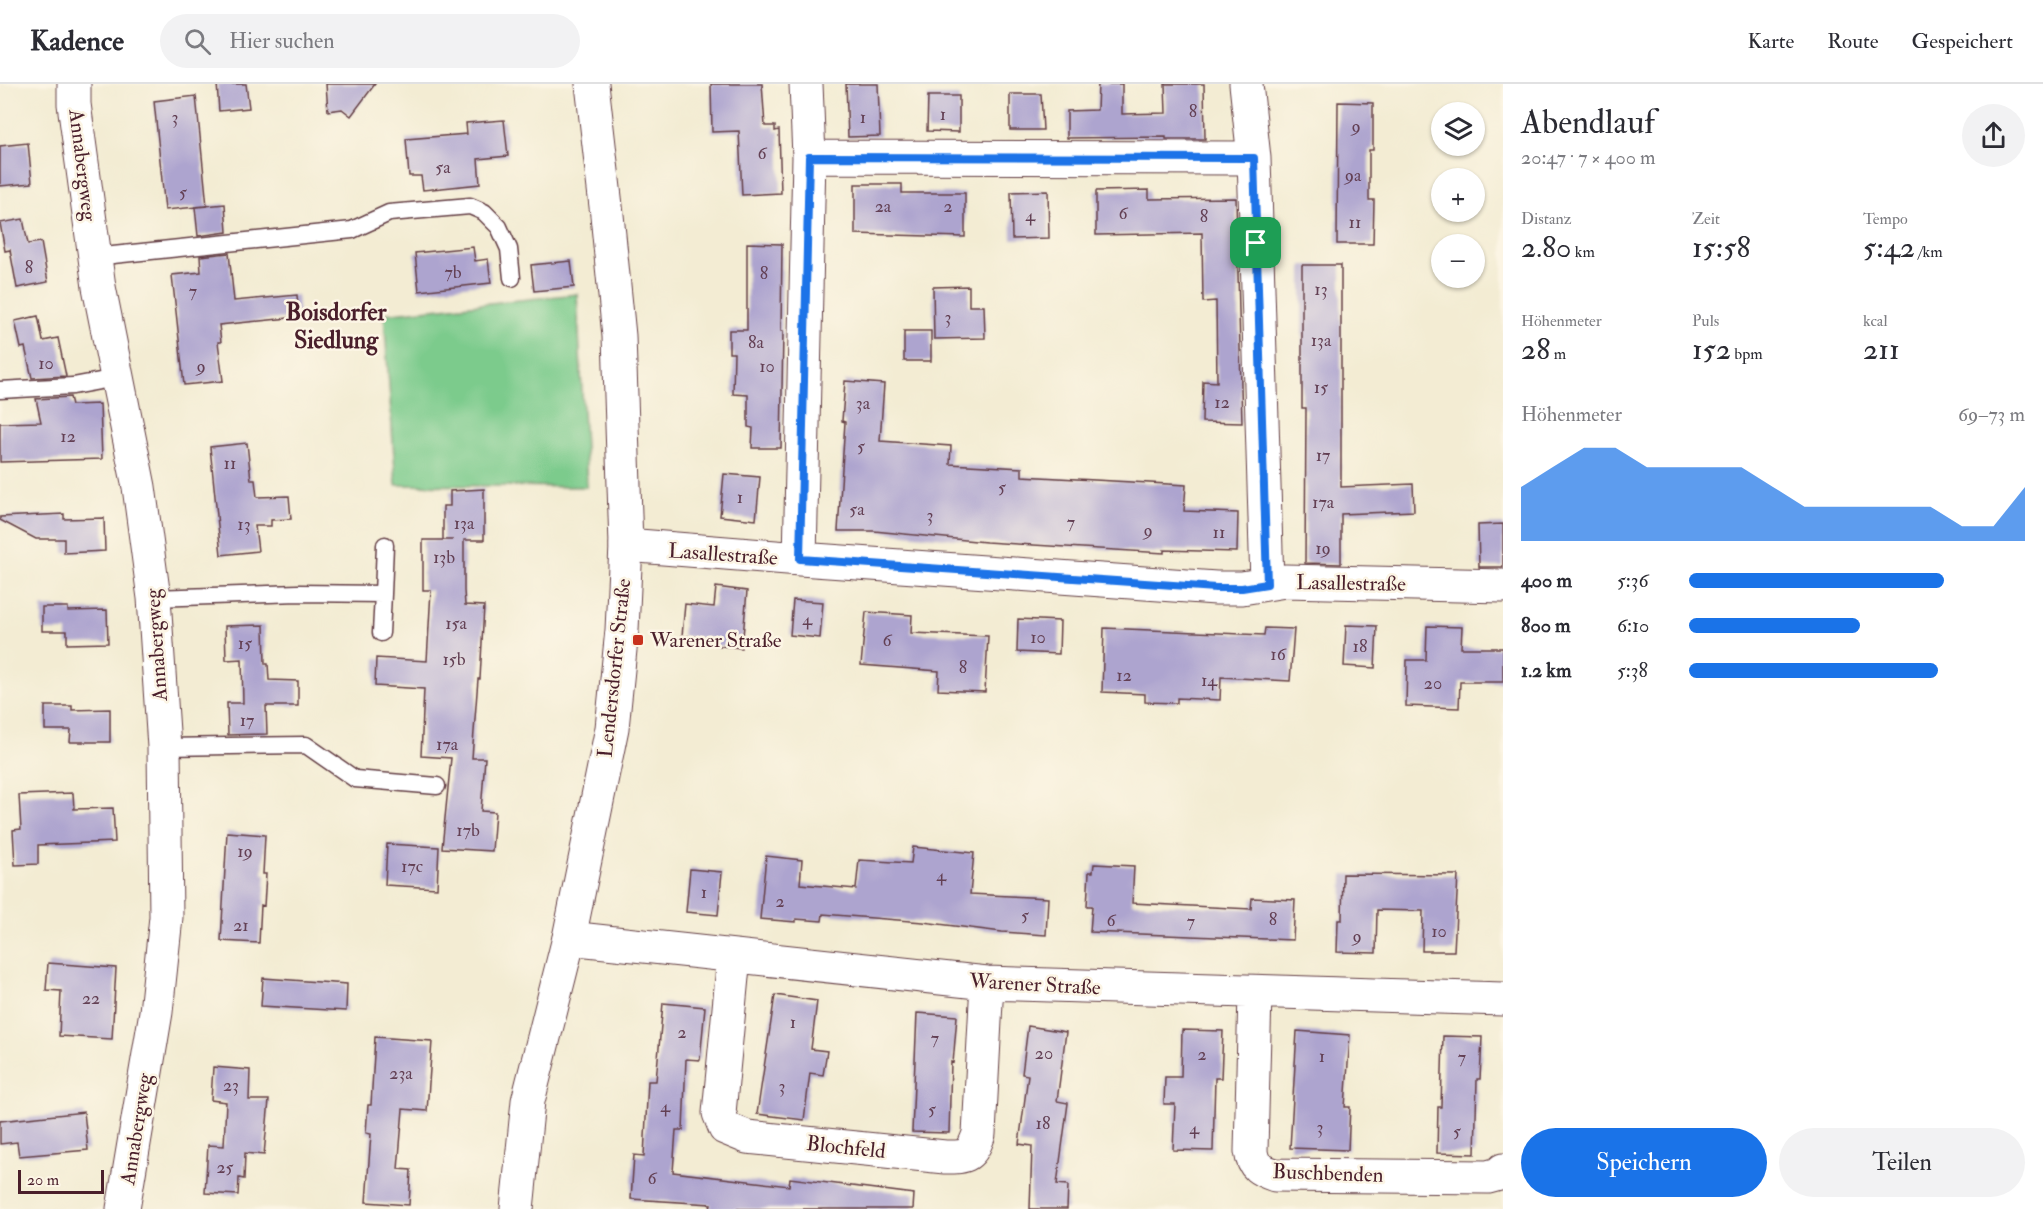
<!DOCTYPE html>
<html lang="de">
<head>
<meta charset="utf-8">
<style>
  :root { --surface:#fff; --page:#f2f2f3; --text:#2b2b33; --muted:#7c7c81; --line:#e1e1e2; --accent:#1a73e8 }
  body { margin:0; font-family:"IM FELL Double Pica",serif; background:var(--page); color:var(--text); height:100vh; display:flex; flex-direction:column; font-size:22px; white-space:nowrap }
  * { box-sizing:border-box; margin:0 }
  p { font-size:20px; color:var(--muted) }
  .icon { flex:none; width:33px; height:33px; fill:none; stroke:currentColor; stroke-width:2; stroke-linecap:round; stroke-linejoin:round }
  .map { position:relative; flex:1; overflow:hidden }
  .side { display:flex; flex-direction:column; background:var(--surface); width:540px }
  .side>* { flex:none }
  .controls { position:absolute; left:1431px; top:18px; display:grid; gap:12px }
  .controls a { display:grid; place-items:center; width:54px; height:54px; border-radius:50%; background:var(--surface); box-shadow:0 2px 4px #0004; font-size:30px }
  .scale { position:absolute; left:18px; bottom:15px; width:86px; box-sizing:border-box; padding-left:6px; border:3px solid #4a1f2b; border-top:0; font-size:16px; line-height:21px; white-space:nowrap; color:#4a1f2b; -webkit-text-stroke:4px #fcf5e5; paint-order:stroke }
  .pin { position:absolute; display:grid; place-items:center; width:51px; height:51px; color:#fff; margin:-26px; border-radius:12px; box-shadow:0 3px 9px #0006 }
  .round { display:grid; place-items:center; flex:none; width:63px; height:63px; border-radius:32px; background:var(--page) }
  .head { display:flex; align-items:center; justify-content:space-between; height:102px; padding:0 18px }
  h1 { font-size:33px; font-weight:600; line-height:45px }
  .figures { display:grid; grid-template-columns:repeat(3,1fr); gap:9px; height:102px; padding:6px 18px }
  .figures div { display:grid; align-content:center }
  .figures b { font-size:30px; font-weight:600 }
  .figures small { font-size:16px; font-weight:400 }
  .figures p { font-size:16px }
  .chart { height:168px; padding:12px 18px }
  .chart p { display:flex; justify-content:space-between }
  .chart svg { width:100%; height:108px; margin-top:6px; fill:var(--accent); opacity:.7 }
  .cta { display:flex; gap:12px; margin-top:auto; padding:12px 18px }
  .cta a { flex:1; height:69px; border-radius:36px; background:var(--accent); color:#fff; font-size:24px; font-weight:600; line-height:69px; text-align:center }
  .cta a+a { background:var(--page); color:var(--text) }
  ul { padding:0 18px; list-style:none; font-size:20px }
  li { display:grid; grid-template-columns:96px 72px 1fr; align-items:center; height:45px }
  li i { height:15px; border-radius:8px; background:var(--accent) }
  header { display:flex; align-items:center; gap:36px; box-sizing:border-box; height:84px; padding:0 30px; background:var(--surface); border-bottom:2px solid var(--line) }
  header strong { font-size:28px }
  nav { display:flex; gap:33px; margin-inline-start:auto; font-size:21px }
  .search { width:420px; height:54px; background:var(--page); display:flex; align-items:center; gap:15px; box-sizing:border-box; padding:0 21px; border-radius:33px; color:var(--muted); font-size:22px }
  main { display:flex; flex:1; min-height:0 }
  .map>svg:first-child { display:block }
</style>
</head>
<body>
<header>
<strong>Kadence</strong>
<div class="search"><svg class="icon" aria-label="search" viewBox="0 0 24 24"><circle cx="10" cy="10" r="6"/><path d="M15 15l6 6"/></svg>Hier suchen</div>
<nav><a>Karte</a><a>Route</a><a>Gespeichert</a></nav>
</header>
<main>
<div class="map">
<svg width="1503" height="1125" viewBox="0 0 1503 1125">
  <rect width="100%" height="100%" fill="#fcf5e5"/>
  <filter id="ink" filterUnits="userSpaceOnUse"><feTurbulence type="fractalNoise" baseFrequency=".0167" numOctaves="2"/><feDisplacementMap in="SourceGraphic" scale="12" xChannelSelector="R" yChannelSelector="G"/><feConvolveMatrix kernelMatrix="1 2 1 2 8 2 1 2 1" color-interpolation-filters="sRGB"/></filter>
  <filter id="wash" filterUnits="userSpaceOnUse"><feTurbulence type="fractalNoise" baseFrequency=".008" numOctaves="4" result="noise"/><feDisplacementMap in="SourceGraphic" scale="24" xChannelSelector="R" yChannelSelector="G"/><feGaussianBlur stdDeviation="1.35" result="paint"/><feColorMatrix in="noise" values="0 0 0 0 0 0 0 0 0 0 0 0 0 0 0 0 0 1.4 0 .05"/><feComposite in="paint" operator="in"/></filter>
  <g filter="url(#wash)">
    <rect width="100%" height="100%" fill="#f3ecd3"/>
    <path fill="#7bcb8c" stroke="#62755c" stroke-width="1.5" d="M 577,210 L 587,403 L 396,401 L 384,230 Z"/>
    <g id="blocks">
      <path fill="#ada4cf" d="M 217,0 L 246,0 L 249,24 L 219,27 Z
        M 326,0 L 375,0 L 351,32 L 342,25 L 328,27 Z
        M 711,0 L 762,0 L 765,42 L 775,42 L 775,47 L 779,46 L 781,109 L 742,111 L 739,47 L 712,48 Z
        M 846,0 L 878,0 L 880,52 L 848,53 Z
        M 1098,0 L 1122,0 L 1122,30 L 1166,29 L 1165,0 L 1204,0 L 1205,55 L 1166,55 L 1166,53 L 1067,54 L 1067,27 L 1097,26 Z
        M 1010,10 L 1041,10 L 1043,46 L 1010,46 Z
        M 196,12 L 207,122 L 165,126 L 154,17 Z
        M 928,12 L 959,12 L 959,48 L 927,47 Z
        M 1338,18 L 1373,19 L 1373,66 L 1369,66 L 1369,116 L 1374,116 L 1373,160 L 1337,160 Z
        M 504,36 L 508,72 L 478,75 L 480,100 L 423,106 L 421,92 L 409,92 L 406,55 L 467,50 L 466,39 Z
        M 28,59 L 32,99 L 0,102 L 0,62 Z
        M 855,100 L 902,100 L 902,109 L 965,109 L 965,153 L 855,150 Z
        M 1149,106 L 1149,115 L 1236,114 L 1242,339 L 1202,338 L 1203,297 L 1217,298 L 1216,217 L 1203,218 L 1202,149 L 1096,151 L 1096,107 Z
        M 1048,107 L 1049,154 L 1012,155 L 1011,108 Z
        M 225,120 L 227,148 L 198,152 L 195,123 Z
        M 23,135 L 28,160 L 41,158 L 48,198 L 17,204 L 10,166 L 5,167 L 0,139 Z
        M 747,159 L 782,160 L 781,247 L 783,247 L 781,364 L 752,364 L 753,344 L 748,343 L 748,311 L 733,310 L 734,269 L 729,269 L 729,246 L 747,246 Z
        M 473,163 L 475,177 L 488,175 L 491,199 L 419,207 L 415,169 Z
        M 229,169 L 234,217 L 297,211 L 299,233 L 219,241 L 221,258 L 218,258 L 223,297 L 184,301 L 172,191 L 201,188 L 200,172 Z
        M 571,177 L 574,203 L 534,207 L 531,181 Z
        M 1302,181 L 1341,181 L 1341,403 L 1413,400 L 1414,427 L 1341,430 L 1341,480 L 1305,479 L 1306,324 L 1302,324 Z
        M 969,202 L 969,222 L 984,222 L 985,254 L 934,255 L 933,203 Z
        M 38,232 L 43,257 L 58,254 L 66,292 L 32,294 L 25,263 L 21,264 L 15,237 Z
        M 904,247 L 931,247 L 931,277 L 904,277 Z
        M 845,297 L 884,300 L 880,357 L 951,362 L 950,380 L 1022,384 L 1022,392 L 1186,401 L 1184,427 L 1238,429 L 1237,468 L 1164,466 L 1164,469 L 986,458 L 874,447 L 838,447 L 845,338 L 842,337 Z
        M 70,313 L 72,321 L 100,320 L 102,375 L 0,378 L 0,339 L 41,338 L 36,315 Z
        M 247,359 L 251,396 L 255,396 L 257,413 L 289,412 L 291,435 L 271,436 L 271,442 L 255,442 L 258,467 L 221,471 L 210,363 Z
        M 724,390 L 760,393 L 756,436 L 720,432 Z
        M 484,405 L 484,456 L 464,456 L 464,507 L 465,521 L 484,522 L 480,595 L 478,595 L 472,674 L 485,674 L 481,727 L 495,728 L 492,767 L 442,764 L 451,674 L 421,672 L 424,605 L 375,602 L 376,574 L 427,577 L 431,506 L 423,506 L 423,456 L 453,456 L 443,456 L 443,422 L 450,422 L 450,407 Z
        M 64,430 L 64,435 L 104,434 L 105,467 L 64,469 L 64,455 L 36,455 L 0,436 L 0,433 Z
        M 1503,440 L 1503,483 L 1479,483 L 1478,441 Z
        M 716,503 L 747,507 L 742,564 L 711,561 L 712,554 L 682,552 L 685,520 L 714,523 Z
        M 793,516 L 823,518 L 820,554 L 790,551 Z
        M 42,523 L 68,523 L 68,527 L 107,526 L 108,559 L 67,560 L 67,547 L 42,547 Z
        M 866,528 L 912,531 L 911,549 L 988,552 L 985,608 L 938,606 L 939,587 L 861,581 Z
        M 1018,535 L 1060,537 L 1059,570 L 1017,568 Z
        M 264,541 L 265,580 L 268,580 L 269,596 L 298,597 L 298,622 L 266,622 L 267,650 L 228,651 L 227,619 L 243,619 L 242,575 L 226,576 L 225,542 Z
        M 1346,541 L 1377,542 L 1375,584 L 1344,582 Z
        M 1427,542 L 1462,543 L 1461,564 L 1503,564 L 1503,598 L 1460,598 L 1459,624 L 1406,622 L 1407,576 L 1426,576 Z
        M 1104,544 L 1264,551 L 1265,544 L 1294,545 L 1290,597 L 1221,593 L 1220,616 L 1177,614 L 1177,619 L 1145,618 L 1145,610 L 1102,608 Z
        M 45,622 L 72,622 L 72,626 L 110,625 L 110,658 L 70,658 L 71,646 L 45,646 Z
        M 73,709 L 74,725 L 113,724 L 115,758 L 38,761 L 38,780 L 15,781 L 13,746 L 21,745 L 19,711 Z
        M 227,748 L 265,751 L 263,790 L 266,790 L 264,822 L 261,821 L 259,859 L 221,857 Z
        M 387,760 L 439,763 L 437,804 L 385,801 Z
        M 913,763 L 974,769 L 970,810 L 1048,814 L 1046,851 L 1002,848 L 923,838 L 823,830 L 822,837 L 796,835 L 796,838 L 760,835 L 766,772 L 802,776 L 800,800 L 856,805 L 859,776 L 911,779 Z
        M 1094,780 L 1134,782 L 1132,819 L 1251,825 L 1252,814 L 1295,816 L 1293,856 L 1090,848 L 1092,822 L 1087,822 L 1089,788 L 1093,788 Z
        M 690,785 L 722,788 L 718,831 L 686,828 Z
        M 1343,790 L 1458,791 L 1454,867 L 1422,867 L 1423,827 L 1377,826 L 1376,869 L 1337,868 L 1338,836 L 1342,836 Z
        M 48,879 L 116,884 L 112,955 L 59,952 L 61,907 L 46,906 Z
        M 263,894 L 347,900 L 346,927 L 261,922 Z
        M 775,911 L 817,917 L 811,965 L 827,967 L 823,991 L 810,989 L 804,1036 L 757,1030 Z
        M 663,919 L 705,923 L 700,976 L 686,975 L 683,1046 L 676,1046 L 673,1088 L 789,1102 L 790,1094 L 914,1110 L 913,1125 L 710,1125 L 711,1120 L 631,1115 L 634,1071 L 644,1072 L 648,997 L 656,997 Z
        M 917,929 L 957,932 L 953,979 L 951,978 L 949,1049 L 912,1048 Z
        M 1028,942 L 1066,948 L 1057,1017 L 1068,1019 L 1057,1100 L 1068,1101 L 1067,1125 L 1030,1125 L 1032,1062 L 1019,1060 L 1028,991 L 1022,990 Z
        M 1182,946 L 1223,947 L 1221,994 L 1215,994 L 1213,1067 L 1173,1066 L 1175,1020 L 1164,1020 L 1165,993 L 1181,993 Z
        M 1297,947 L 1350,951 L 1345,1023 L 1350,1023 L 1348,1066 L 1290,1064 Z
        M 1443,952 L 1482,953 L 1480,995 L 1477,995 L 1475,1070 L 1437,1069 L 1438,1023 L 1441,1023 Z
        M 375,953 L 432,957 L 427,1027 L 403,1025 L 398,1085 L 411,1086 L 409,1121 L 366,1118 L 371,1050 L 366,1049 L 368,1021 L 371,1021 Z
        M 213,983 L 250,986 L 249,1016 L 269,1016 L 264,1071 L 245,1069 L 244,1095 L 239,1094 L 238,1111 L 205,1109 L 208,1061 L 224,1062 L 226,1018 L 211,1016 Z
        M 84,1028 L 88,1066 L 19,1072 L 17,1058 L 0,1060 L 0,1037 Z"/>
    </g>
  </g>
  <g filter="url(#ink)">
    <use href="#blocks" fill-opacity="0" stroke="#633e44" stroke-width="1.5"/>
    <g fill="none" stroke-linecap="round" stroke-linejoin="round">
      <defs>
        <path id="service" d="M 94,173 L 352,146 L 389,129 L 470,122 L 484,128 L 499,143 L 509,165 L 512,194
          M 0,306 L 73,302 L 116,294
          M 154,514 L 298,509 L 383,510 L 385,461
          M 381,549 L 383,510
          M 164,663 L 306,661 L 355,695 L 437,702"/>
        <path id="minor" d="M 74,0 L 74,20 L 99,203 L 139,403 L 154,514 L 164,663 L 166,833 L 156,928 L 123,1125
          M 1246,0 L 1254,74 L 1267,499
          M 809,73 L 1254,74
          M 626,461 L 800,475 L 1216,504 L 1242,504 L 1285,497 L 1503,502
          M 800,475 L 809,73 L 806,0
          M 569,854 L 987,899 L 1503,915
          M 734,872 L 719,1029 L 725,1044 L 747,1053 L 945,1073 C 968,1073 971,1072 979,1050 L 987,899
          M 1255,909 L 1251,1067 C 1253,1083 1260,1086 1275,1091 L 1488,1093 L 1499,1090 L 1503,1086"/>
        <path id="tertiary" d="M 517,1125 L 528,1017 L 569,854 L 612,644 L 622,546 L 626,461 L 619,252 L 607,131 L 592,0"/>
      </defs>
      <use href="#service" stroke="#633e44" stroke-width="19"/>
      <use href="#minor" stroke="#633e44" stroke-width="35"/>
      <use href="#tertiary" stroke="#633e44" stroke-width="35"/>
      <use href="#service" stroke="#fff" stroke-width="16"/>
      <use href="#minor" stroke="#fff" stroke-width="33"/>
      <use href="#tertiary" stroke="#fff" stroke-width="33"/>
    </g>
  </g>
  <g fill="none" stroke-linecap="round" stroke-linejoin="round" filter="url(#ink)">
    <defs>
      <path id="route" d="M 809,73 L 1254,74 L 1267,500 L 1242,504 L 1216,504 L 800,475 Z"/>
    </defs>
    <use href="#route" stroke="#fff" stroke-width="12"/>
    <use href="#route" stroke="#1a73e8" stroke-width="8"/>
  </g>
  <rect fill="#c8321e" stroke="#fcf5e5" stroke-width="2" x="632" y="550" width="12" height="12" rx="3"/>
  <g text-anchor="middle" stroke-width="5" stroke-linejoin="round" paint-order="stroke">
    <g font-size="18" fill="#634054">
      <text x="1193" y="33">8</text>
      <text x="943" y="36">1</text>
      <text x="175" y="39">3</text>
      <text x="863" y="39">1</text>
      <text x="1356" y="48">9</text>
      <text x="762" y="75">6</text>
      <text x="443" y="89">5a</text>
      <text x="1353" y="97">9a</text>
      <text x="183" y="114">5</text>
      <text x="883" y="128">2a</text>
      <text x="948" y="128">2</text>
      <text x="1123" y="135">6</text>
      <text x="1030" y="137">4</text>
      <text x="1204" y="138">8</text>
      <text x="1355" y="144">11</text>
      <text x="29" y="189">8</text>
      <text x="453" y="194">7b</text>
      <text x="764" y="195">8</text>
      <text x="1321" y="211">13</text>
      <text x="193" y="213">7</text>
      <text x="948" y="239">3</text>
      <text x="1321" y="262">13a</text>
      <text x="756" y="264">8a</text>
      <text x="46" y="285">10</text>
      <text x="201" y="288">9</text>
      <text x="767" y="288">10</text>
      <text x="1321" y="309">15</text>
      <text x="1222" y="324">12</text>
      <text x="863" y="325">3a</text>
      <text x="68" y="358">12</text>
      <text x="861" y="368">5</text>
      <text x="1323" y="377">17</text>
      <text x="230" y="385">11</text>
      <text x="1002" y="409">5</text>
      <text x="740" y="419">1</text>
      <text x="1323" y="424">17a</text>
      <text x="857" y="431">5a</text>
      <text x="930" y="437">3</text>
      <text x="1071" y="444">7</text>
      <text x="464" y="445">13a</text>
      <text x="244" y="446">13</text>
      <text x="1148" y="452">9</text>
      <text x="1219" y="454">11</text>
      <text x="1323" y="470">19</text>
      <text x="444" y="479">13b</text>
      <text x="807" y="541">4</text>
      <text x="456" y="545">15a</text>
      <text x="1038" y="559">10</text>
      <text x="887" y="562">6</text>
      <text x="245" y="565">15</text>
      <text x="1360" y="568">18</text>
      <text x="1278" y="576">16</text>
      <text x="454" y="581">15b</text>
      <text x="963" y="589">8</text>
      <text x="1124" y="597">12</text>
      <text x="1209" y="602">14</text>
      <text x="1433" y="605">20</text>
      <text x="247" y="642">17</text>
      <text x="447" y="666">17a</text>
      <text x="468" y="752">17b</text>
      <text x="245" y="773">19</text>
      <text x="412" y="788">17c</text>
      <text x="941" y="797">4</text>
      <text x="704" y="814">1</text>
      <text x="780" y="823">2</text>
      <text x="1025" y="837">5</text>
      <text x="1273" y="841">8</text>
      <text x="1111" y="842">6</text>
      <text x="1191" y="843">7</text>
      <text x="241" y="847">21</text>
      <text x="1439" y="853">10</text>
      <text x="1357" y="858">9</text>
      <text x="91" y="920">22</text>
      <text x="793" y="944">1</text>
      <text x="682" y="954">2</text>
      <text x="935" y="960">7</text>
      <text x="1044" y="975">20</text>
      <text x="1202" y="976">2</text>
      <text x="1322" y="978">1</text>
      <text x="1462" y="979">7</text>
      <text x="401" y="995">23a</text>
      <text x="231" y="1007">23</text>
      <text x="782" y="1008">3</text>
      <text x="665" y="1028">4</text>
      <text x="932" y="1031">5</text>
      <text x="1043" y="1045">18</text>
      <text x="1320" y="1049">3</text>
      <text x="1194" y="1050">4</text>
      <text x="1457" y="1053">5</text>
      <text x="225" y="1089">25</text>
      <text x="652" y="1100">6</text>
    </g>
    <g font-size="21" fill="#4a1f2b" stroke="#fcf5e5">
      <text transform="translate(83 81) rotate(83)" y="7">Annabergweg</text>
      <text transform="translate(723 470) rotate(4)" y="7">Lasallestraße</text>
      <text transform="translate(1351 499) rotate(1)" y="7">Lasallestraße</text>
      <text transform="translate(156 561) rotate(-94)" y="7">Annabergweg</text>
      <text transform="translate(614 584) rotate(-84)" y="7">Lendersdorfer Straße</text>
      <text transform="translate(1035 900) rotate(3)" y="7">Warener Straße</text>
      <text transform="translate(136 1045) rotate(-81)" y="7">Annabergweg</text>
      <text transform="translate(846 1063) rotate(6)" y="7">Blochfeld</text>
      <text transform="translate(1328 1089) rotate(2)" y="7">Buschbenden</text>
    </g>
    <g font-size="21" fill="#4a1f2b" stroke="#fcf5e5" text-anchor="start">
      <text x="650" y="563">Warener Straße</text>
    </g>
    <g font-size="24" font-weight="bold" fill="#4a1f2b" stroke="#fcf5e5">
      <text x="336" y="236">Boisdorfer<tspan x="336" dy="28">Siedlung</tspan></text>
    </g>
  </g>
</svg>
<div class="controls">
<a><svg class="icon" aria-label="layers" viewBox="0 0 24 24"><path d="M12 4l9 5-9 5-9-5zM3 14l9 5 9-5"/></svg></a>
<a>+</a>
<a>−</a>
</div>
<div class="scale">20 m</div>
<div class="pin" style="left:1256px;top:159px;background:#1e9e55"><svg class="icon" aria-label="arrive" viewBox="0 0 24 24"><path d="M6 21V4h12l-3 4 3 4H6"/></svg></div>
</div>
<section class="side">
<div class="head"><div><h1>Abendlauf</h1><p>20:47 · 7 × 400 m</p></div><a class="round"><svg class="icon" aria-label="share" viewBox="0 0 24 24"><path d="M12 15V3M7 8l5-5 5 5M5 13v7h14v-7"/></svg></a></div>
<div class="figures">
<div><p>Distanz</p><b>2.80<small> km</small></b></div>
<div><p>Zeit</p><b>15:58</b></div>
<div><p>Tempo</p><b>5:42<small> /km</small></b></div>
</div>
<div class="figures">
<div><p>Höhenmeter</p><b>28<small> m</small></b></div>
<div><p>Puls</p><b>152<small> bpm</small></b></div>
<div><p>kcal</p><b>211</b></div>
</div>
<div class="chart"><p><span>Höhenmeter</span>69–73 m</p>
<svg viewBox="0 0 160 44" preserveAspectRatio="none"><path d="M0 44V22L10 14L20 6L30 6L40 14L50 14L60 14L70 14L80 22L90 30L100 30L110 30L120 30L130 30L140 38L150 38L160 22V44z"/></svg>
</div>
<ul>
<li><b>400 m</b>5:36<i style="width:76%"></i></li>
<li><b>800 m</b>6:10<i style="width:51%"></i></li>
<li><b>1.2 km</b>5:38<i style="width:74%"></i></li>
</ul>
<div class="cta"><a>Speichern</a><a>Teilen</a></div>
</section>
</main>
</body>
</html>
